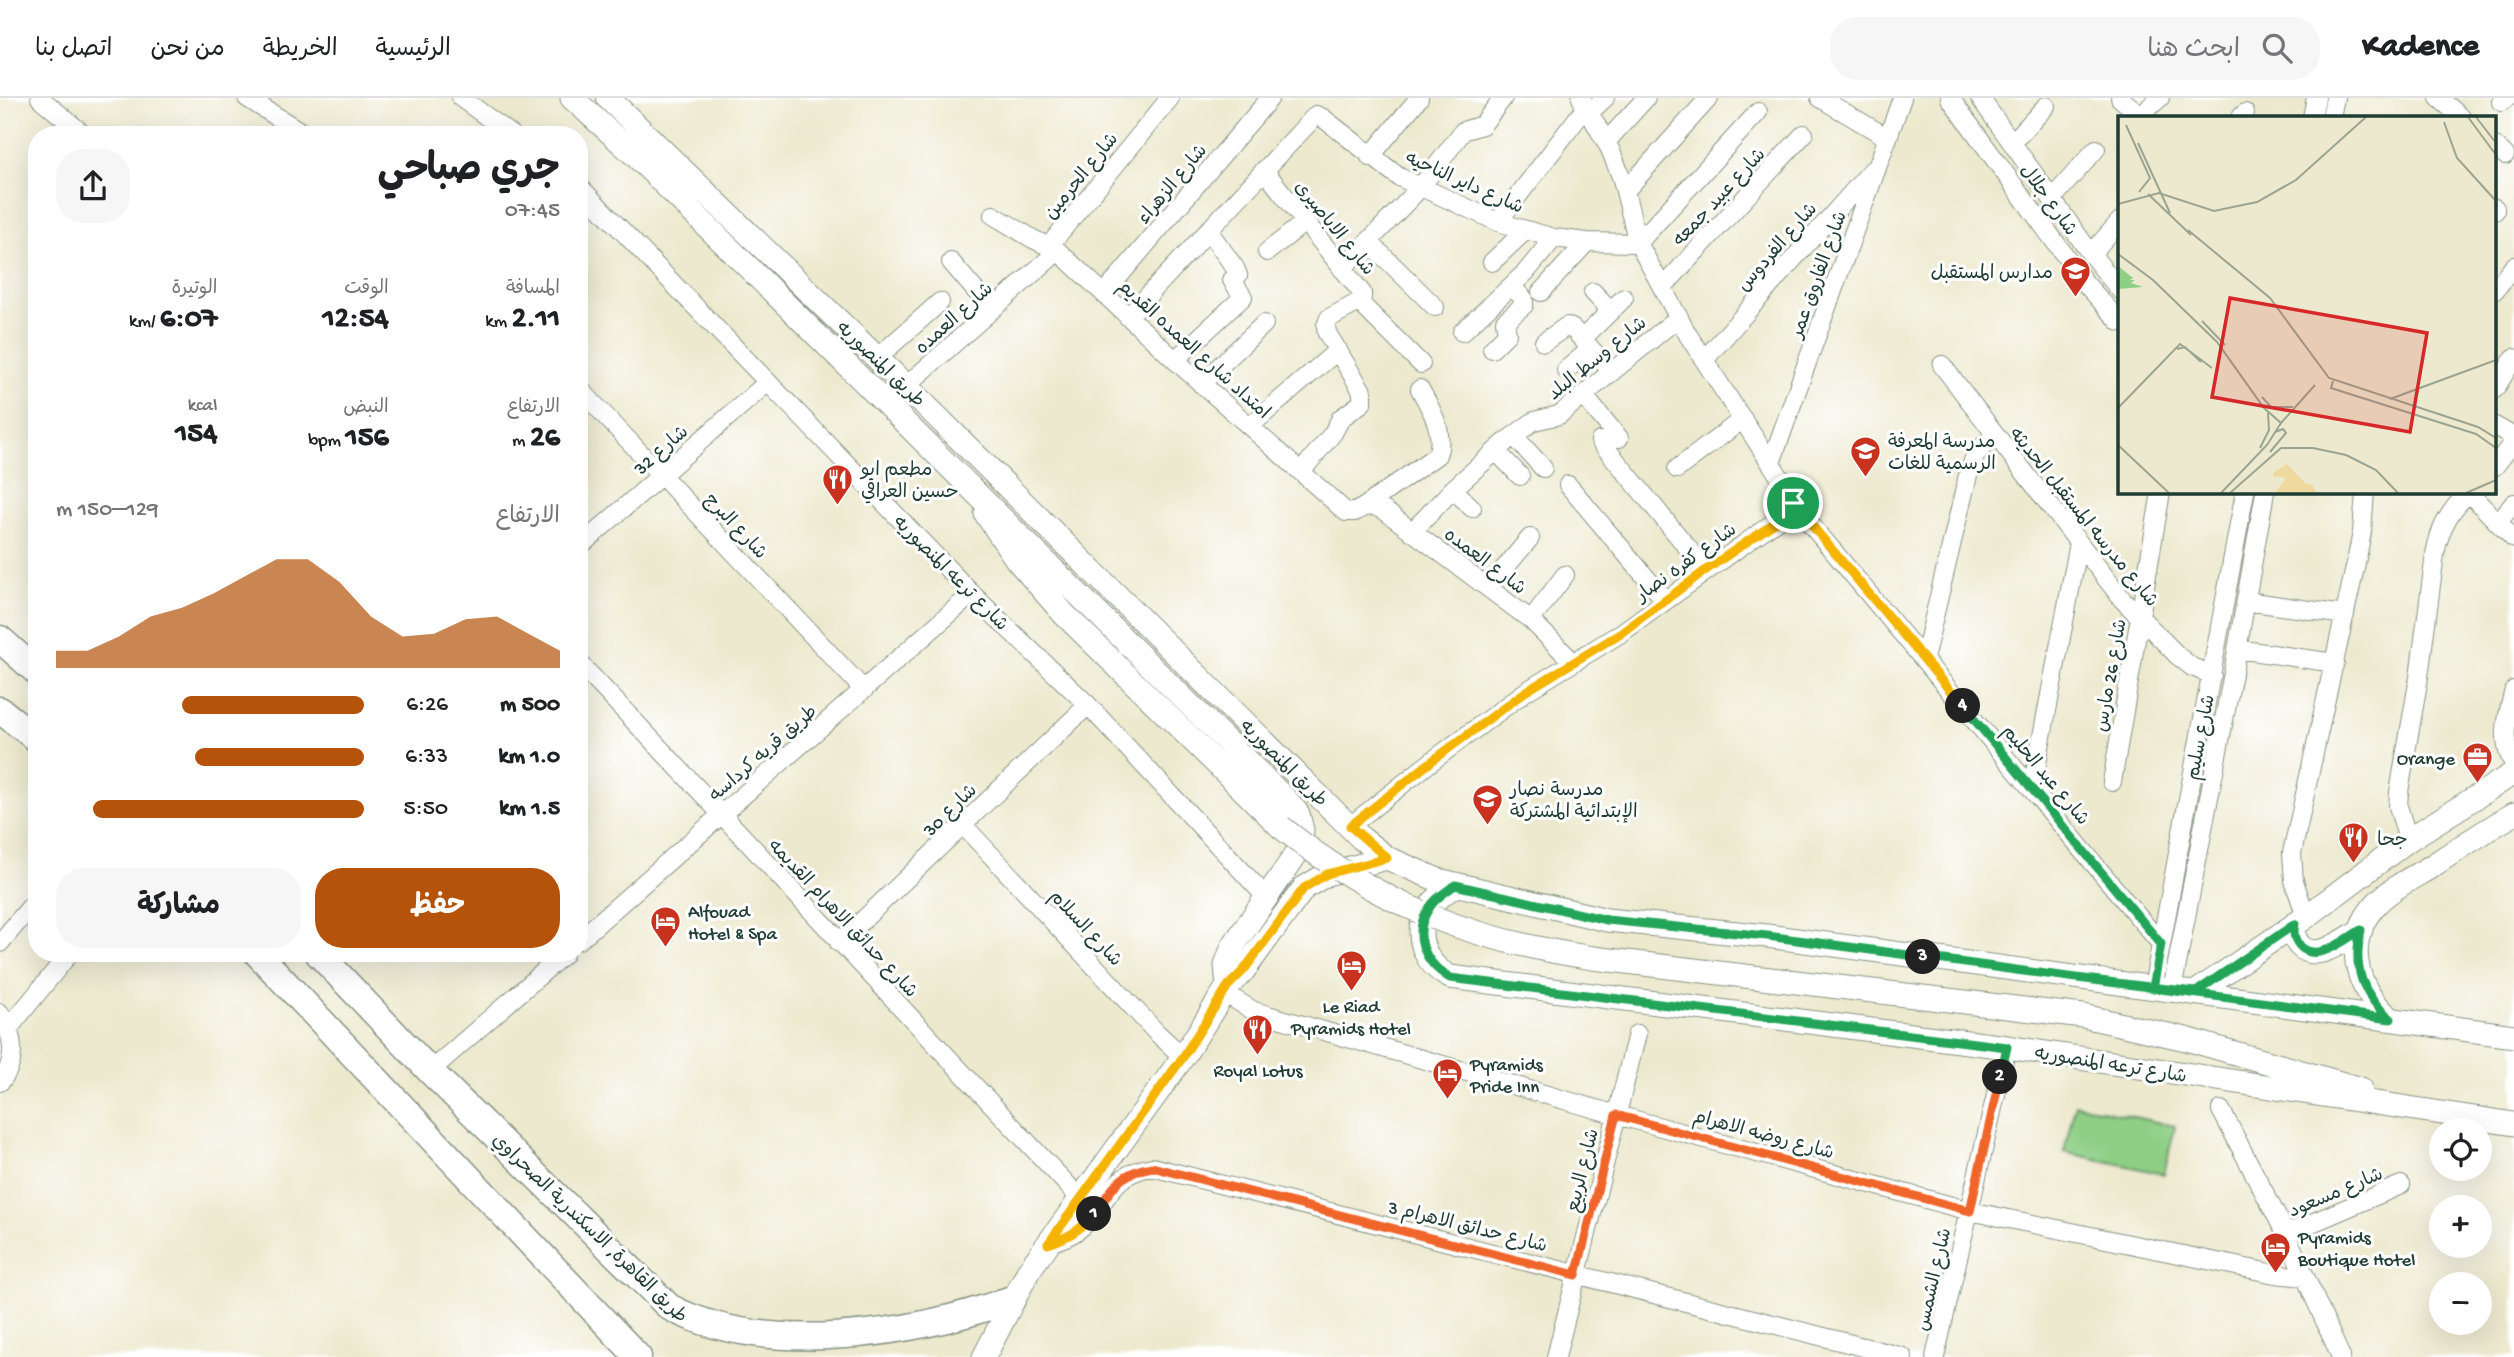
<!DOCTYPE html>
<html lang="ar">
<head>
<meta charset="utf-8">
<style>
  :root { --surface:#fff; --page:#f6f6f6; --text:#202124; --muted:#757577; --line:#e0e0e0; --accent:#b45309 }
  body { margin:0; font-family:"Gochi Hand","Playpen Sans Arabic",sans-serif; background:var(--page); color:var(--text); direction:rtl; height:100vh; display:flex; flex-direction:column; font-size:26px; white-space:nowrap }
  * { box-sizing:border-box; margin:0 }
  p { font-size:23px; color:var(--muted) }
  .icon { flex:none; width:38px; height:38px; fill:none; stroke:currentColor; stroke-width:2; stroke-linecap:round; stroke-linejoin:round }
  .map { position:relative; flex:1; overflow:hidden; direction:ltr }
  .panel { position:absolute; left:28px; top:28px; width:560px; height:836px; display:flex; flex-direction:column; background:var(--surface); border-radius:28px; box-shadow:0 7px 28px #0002; direction:rtl }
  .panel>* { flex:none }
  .fabs { position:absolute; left:2429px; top:1020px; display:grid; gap:14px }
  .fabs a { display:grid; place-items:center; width:63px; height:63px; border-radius:50%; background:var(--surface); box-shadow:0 7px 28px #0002; font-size:35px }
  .pin { position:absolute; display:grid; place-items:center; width:60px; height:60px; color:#fff; margin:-30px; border:4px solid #fff; border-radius:50%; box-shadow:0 2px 7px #0007 }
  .km { position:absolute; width:35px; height:35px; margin:-18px; border-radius:50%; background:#222; color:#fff; font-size:19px; line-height:35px; text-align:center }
  .round { display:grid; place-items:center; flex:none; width:74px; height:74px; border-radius:28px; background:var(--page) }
  .headline { display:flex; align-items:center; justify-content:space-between; height:119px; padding:0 28px }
  h1 { font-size:38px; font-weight:700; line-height:52px }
  .stats { display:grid; grid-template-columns:repeat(3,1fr); gap:10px; height:119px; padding:7px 28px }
  .stats div { display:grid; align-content:center }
  .stats b { font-size:30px; font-weight:700 }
  .stats small { font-size:19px; font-weight:400 }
  .stats p { font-size:19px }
  .chart { height:196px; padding:14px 28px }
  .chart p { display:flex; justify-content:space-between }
  .chart svg { width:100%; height:126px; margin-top:7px; fill:var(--accent); opacity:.7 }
  .primary-button { display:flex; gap:14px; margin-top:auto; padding:14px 28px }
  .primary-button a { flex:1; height:80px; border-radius:28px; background:var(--accent); color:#fff; font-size:28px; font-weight:700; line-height:80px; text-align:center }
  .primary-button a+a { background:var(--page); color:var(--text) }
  ul { padding:0 28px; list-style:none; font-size:23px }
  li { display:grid; grid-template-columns:112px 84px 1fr; align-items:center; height:52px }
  li i { height:18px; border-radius:9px; background:var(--accent) }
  header { display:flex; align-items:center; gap:42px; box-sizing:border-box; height:98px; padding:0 35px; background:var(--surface); border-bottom:2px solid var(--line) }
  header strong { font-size:33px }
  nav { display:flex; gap:38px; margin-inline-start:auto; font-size:24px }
  .search { width:490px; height:63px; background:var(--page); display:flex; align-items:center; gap:18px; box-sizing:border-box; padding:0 24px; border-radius:28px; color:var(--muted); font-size:26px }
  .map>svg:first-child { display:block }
</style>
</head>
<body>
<header>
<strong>Kadence</strong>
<div class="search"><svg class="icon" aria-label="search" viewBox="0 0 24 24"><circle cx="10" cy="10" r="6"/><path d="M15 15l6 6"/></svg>ابحث هنا</div>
<nav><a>الرئيسية</a><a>الخريطة</a><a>من نحن</a><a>اتصل بنا</a></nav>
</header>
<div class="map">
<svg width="2514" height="1259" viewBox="0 0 2514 1259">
  <rect width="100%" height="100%" fill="#fff"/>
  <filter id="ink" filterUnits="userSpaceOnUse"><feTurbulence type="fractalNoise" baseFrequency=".0143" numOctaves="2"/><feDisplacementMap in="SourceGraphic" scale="14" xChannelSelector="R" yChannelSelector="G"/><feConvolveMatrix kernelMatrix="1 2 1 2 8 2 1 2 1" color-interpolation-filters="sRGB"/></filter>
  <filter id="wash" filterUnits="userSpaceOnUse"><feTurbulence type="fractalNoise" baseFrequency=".00686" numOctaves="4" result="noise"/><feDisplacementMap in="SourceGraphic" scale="28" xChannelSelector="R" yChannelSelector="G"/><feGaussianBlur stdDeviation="1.57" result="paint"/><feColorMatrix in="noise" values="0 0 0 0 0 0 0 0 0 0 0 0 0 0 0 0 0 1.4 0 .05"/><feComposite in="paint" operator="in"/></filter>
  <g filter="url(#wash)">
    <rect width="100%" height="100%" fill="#ede9cf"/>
    <path fill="#8ecf86" stroke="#56865d" stroke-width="2" d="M 2075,1006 L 2175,1028 L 2164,1076 L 2064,1054 Z"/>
  </g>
  <g filter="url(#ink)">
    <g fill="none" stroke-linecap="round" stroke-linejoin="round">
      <defs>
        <path id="minor" d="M 40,0 L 84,37
          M 247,0 L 306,37
          M 461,0 L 512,37
          M 1820,0 L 1888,40
          M 1950,0 L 2085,185 L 2120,224
          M 1980,0 L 2091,156 L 2120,192
          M 2120,0 L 2143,19
          M 2439,0 L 2461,19
          M 2501,4 L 2507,0
          M 1590,14 L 1605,0
          M 2140,17 L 2160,0
          M 2241,19 L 2245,15
          M 2312,19 L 2316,0
          M 2331,19 L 2335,0
          M 1606,44 L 1646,0
          M 2012,45 L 2046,8
          M 2495,48 L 2505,57
          M 1370,59 L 1419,0
          M 1264,72 L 1362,195 L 1362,200 L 1359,204 L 1329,220 L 1326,228 L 1327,235 L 1362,293 L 1362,305 L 1341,320 L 1333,335 L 1301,374
          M 579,88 L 972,496 L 1088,607 L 1266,799
          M 1626,92 L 1709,0
          M 2052,101 L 2096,51
          M 2495,110 L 2495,113
          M 993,117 L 1033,141 L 1058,153 L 1175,262 L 1346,414 L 1355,414 L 1364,409 L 1437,357 C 1446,334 1430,310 1420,291
          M 1498,124 L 1586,9
          M 1368,143 L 1435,209
          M 1638,145 L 1758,14
          M 1049,148 L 1170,0
          M 1267,154 L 1305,124
          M 2091,156 L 2120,123
          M 951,164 L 992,212
          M 1492,164 L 1525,133
          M 1342,171 L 1420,90 L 1463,33 L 1482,27 L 1503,0
          M 1663,189 L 1804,36
          M 2495,192 L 2514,168
          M 1541,194 L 1587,144
          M 1593,194 L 1611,213
          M 1104,196 L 1270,0
          M 1359,204 L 1421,266
          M 1128,219 L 1316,17 L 1323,20 L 1399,79 L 1498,124 L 1554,140 L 1587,144 L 1638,145
          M 1462,234 L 1526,174 L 1554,140
          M 1582,241 L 1624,200
          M 1544,244 L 1567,228 L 1573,231 L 1612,274
          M 1492,251 L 1507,236 L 1505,223 L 1524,207 L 1524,201 L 1511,188
          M 877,260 L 940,204
          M 1705,261 L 1872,72
          M 1175,262 L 1243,199 L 1232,182 L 1238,177 L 1235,170 L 1208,132
          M 1942,267 L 2122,501 L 2178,558 L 2192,569 L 2212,577
          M 1566,272 L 1591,251
          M 1201,286 L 1264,226
          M 906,288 L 1058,153
          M 579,290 L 864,592
          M 2495,291 L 2514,260
          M 1583,297 L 1619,340
          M 1250,328 L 1338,252
          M 2495,328 L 2514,339
          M 1514,338 L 1543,370
          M 1600,343 L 1706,472
          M 1497,354 L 1520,378
          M 1771,365 L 1902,0
          M 2495,368 L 2514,343
          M 1677,371 L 1743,321
          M 1568,387 L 1665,502
          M 1453,391 L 1472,410
          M 2468,394 L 2514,441
          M 1793,405 L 2161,846
          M 1364,409 L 1374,408 L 1385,413 L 1531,522 L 1573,564
          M 2498,424 L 2514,405
          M 1412,434 L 1453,391 L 1509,341 L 1534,323 L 1559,317 L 1679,219
          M 579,449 L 768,284
          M 1488,490 L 1530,440
          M 2246,503 L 2345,517
          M 1531,522 L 1565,477
          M 2237,551 L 2335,565
          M 1924,561 L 1969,373 L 1976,356 L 1994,337
          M 579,565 C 748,742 912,923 1080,1100
          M 2514,592 C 2508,616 2499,643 2514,666
          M 2112,684 L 2161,394
          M 2032,691 L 2079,445
          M 963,727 L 1156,934 L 1183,959
          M 1350,728 L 1432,663 L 1525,594 L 1621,535 L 1791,412 L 1792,398 L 1688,237 L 1638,145 L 1622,81 L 1610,51 L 1581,0
          M 2408,742 L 2398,708 L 2399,694 L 2419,579 L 2435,456 C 2440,430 2449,413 2469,394
          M 2306,819 L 2294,783 L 2292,755 L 2356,465 L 2362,434 L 2365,394
          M 579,842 L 972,496
          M 0,845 L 37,801
          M 839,845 L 1088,607
          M 2153,890 L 2245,394
          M 2172,892 L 2233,575 L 2265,394
          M 1224,895 L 1254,913 L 1617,1017 L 1970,1113 L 2275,1176 L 2304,1179
          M 0,915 C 14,937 18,963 0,984
          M 9,930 L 69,856
          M 430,973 L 564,856
          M 2221,1012 L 2286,1136 L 2341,1259
          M 2286,1136 L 2401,1087
          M 1048,1145 C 1059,1142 1069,1139 1078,1132 C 1110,1108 1105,1077 1152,1069 L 1903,1259
          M 1556,1259 L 1637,936
          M 1935,1259 L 2007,949"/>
        <path id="major" d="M 572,0 L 637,59 L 1291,707 L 1298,716 L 1302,732 L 1299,752 L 1233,848 L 1226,867 L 1228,888
          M 608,0 L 906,288 L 1361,740 L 1387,760 L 1438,782 L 1607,822 L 1767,838 L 2514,938
          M 986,416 L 1017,462 L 1064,516 L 1281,729
          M 1456,787 C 1446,794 1436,799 1430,809 C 1411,834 1424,866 1450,879 L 2007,949 L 2514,1026
          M 2295,826 C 2293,834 2294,841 2299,847 C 2316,866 2345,841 2361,832
          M 1593,860 L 2083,918 L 2186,941 L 2361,991
          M 2196,894 L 2306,819 L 2408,742 L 2514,675
          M 2391,921 C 2354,891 2342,841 2378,804 C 2393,789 2414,779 2432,768 C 2459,750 2486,732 2514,716
          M 984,1259 L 1029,1172 L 1183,959 L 1228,888 L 1244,872 L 1304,790 L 1327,776 L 1387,760"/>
        <path id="highway" d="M 0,541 L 37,574
          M 0,612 L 37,641
          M 258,856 L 638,1259
          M 319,856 L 430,973 L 669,1209 C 763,1259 910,1238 1012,1201"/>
      </defs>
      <use href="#minor" stroke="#869382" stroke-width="20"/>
      <use href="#major" stroke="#869382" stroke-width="25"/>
      <use href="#highway" stroke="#869382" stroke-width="29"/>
      <use href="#minor" stroke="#fff" stroke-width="18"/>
      <use href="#major" stroke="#fff" stroke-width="23"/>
      <use href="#highway" stroke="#fff" stroke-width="26"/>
      <defs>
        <path id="major-bridge" d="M 1281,729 C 1378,807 1471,842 1593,860"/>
      </defs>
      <use href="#major-bridge" stroke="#869382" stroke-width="25" stroke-linecap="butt"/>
      <use href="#major-bridge" stroke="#fff" stroke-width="23"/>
    </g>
  </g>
  <g fill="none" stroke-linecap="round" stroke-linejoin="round" filter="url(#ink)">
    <defs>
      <path id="split-1" d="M 1094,1116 C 1081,1132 1067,1140 1048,1146 L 1183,959 L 1228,888 L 1244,872 L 1304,790 L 1327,776 L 1387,760 L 1350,728 L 1432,663 L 1525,594 L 1621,535 L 1706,472 L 1786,417 L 1793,405"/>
      <path id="split-2" d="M 1094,1116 C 1113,1090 1118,1075 1152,1069 L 1576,1177 L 1616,1017 L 1970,1113 L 2000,979"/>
      <path id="split-3" d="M 1923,859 L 1767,838 L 1607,822 L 1455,787 C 1446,794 1436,799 1430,809 C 1411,835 1424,865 1450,880 L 2007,949 L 2000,979"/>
      <path id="split-4" d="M 1923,859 C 2014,872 2105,885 2196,894 L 2295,826 C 2293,834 2294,841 2299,847 C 2316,867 2345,841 2361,832 C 2352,869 2362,897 2391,921 L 2153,890 L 2161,846 L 1963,608"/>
      <path id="split-5" d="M 1793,405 L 1963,608"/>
    </defs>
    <use href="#split-1" stroke="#fff" stroke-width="14"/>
    <use href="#split-2" stroke="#fff" stroke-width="14"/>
    <use href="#split-3" stroke="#fff" stroke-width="14"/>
    <use href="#split-4" stroke="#fff" stroke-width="14"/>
    <use href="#split-5" stroke="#fff" stroke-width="14"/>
    <use href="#split-1" stroke="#f5b400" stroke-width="9"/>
    <use href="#split-2" stroke="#f0652b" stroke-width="9"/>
    <use href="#split-3" stroke="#22a559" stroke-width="9"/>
    <use href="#split-4" stroke="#22a559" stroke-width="9"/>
    <use href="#split-5" stroke="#f5b400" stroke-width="9"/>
  </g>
  <defs>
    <symbol id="school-pin" viewBox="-11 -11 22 30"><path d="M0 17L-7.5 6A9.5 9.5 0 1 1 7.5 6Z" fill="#c8321e" stroke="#fff"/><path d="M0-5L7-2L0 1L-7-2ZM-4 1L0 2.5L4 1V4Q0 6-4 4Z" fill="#fff"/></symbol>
    <symbol id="restaurant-pin" viewBox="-11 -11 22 30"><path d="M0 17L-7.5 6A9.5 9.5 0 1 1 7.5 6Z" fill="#c8321e" stroke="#fff"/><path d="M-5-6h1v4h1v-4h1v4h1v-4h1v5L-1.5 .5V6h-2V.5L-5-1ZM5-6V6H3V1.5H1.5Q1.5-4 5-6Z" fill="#fff"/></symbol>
    <symbol id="office-pin" viewBox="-11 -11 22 30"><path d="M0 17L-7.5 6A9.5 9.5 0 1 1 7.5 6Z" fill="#c8321e" stroke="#fff"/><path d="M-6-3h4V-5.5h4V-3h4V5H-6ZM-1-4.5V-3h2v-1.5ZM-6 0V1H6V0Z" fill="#fff"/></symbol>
    <symbol id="hotel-pin" viewBox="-11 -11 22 30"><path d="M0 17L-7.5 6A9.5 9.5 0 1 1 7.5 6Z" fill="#c8321e" stroke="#fff"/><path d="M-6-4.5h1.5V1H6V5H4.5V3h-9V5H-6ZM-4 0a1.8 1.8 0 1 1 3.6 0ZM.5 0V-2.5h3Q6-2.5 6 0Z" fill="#fff"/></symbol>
  </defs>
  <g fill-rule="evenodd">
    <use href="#school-pin" x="2058" y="156" width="35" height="47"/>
    <use href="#school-pin" x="1848" y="336" width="35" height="47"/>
    <use href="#restaurant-pin" x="820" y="364" width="35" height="47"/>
    <use href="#office-pin" x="2460" y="642" width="35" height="47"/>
    <use href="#school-pin" x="1470" y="684" width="35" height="47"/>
    <use href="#restaurant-pin" x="2336" y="722" width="35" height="47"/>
    <use href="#hotel-pin" x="648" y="806" width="35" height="47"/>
    <use href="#hotel-pin" x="1334" y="850" width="35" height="47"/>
    <use href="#restaurant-pin" x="1240" y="914" width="35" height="47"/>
    <use href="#hotel-pin" x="1430" y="958" width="35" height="47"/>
    <use href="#hotel-pin" x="2258" y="1132" width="35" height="47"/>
  </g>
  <g text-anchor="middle" stroke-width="6" stroke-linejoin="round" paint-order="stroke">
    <g font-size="19" fill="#1f3d34" stroke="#fff">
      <text transform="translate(1080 77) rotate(-51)" y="7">شارع الحرمين</text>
      <text transform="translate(1465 83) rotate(24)" y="7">شارع داير الناحيه</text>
      <text transform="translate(1171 85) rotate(-50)" y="7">شارع الزهراء</text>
      <text transform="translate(1718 98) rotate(-47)" y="7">شارع عبيد جمعه</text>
      <text transform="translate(2050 101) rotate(54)" y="7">شارع جلال</text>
      <text transform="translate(1336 129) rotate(51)" y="7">شارع الاباصيرى</text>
      <text transform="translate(1776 148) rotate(-49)" y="7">شارع الفردوس</text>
      <text transform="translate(1817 176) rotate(-70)" y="7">شارع الفاروق عمر</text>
      <text transform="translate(953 219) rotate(-42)" y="7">شارع العمده</text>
      <text transform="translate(1195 250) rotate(42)" y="7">امتداد شارع العمده القديم</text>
      <text transform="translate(1596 259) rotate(-39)" y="7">شارع وسط البلد</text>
      <text transform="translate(882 265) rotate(44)" y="7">طريق المنصوريه</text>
      <text transform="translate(660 351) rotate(-41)" y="7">شارع 32</text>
      <text transform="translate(2085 418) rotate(51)" y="7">شارع مدرسه المستقبل الحديثه</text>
      <text transform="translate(737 427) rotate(47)" y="7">شارع البرج</text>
      <text transform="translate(1486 462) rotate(37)" y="7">شارع العمده</text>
      <text transform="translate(1685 463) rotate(-36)" y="7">شارع كفره نصار</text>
      <text transform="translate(952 474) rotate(45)" y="7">شارع ترعه المنصوريه</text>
      <text transform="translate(2109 577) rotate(-80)" y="7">شارع 26 مارس</text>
      <text transform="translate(2199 639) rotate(-79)" y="7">شارع سليم</text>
      <text transform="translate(762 654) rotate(-41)" y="7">طريق قريه كرداسه</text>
      <text transform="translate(1285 664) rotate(45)" y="7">طريق المنصوريه</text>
      <text transform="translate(2047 676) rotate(50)" y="7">شارع عبد الحليم</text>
      <text transform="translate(949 711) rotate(-44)" y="7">شارع 30</text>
      <text transform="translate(844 819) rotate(47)" y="7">شارع حدائق الاهرام القديمه</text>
      <text transform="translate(1087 829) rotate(47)" y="7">شارع السلام</text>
      <text transform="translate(2111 965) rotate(9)" y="7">شارع ترعه المنصوريه</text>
      <text transform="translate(1764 1035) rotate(15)" y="7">شارع روضه الاهرام</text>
      <text transform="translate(1581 1072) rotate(-76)" y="7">شارع الربيع</text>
      <text transform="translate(2335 1093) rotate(-23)" y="7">شارع مسعود</text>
      <text transform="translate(1468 1127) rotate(14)" y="7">شارع حدائق الاهرام 3</text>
      <text transform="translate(591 1129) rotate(44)" y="7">طريق القاهرة, الاسكندرية الصحراوي</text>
      <text transform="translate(1932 1181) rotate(-77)" y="7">شارع الشمس</text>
    </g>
    <g font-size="19" fill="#1f3d34" stroke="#fff" text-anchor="start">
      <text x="2053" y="180" text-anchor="end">مدارس المستقبل</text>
      <text x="1888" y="349">مدرسة المعرفة<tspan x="1888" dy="22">الرسمية للغات</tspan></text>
      <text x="861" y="377">مطعم ابو<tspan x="861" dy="22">حسين العراقي</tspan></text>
      <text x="2455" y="666" text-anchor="end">Orange</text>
      <text x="1510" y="697">مدرسة نصار<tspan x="1510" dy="22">الإبتدائية المشتركة</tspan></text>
      <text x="2377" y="747">جحا</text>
      <text x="688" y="819">Alfouad<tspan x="688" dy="22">Hotel &amp; Spa</tspan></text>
      <text x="1351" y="914" text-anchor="middle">Le Riad<tspan x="1351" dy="22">Pyramids Hotel</tspan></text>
      <text x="1470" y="972">Pyramids<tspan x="1470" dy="22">Pride Inn</tspan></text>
      <text x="1258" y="978" text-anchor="middle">Royal Lotus</text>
      <text x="2298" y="1145">Pyramids<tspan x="2298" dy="22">Boutique Hotel</tspan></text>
    </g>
  </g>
  <g transform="translate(2118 18)">
    <rect width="378" height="378" fill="#ede9cf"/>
    <path d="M 0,150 L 15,162 L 12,164 L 17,164 L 13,167 L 25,171 L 0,173 Z" fill="#8ecf86"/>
    <path d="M 169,348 L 187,367 L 194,369 L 199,377 L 157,377 L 168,362 L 155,360 L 156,356 Z" fill="#eeda9e"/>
    <path fill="none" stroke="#9ba491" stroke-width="2" d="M 350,1 L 378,39M 358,1 L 378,27M 326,6 L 339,42 L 378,85M 8,9 L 32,62 L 21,76M 20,27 L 52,97M 30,78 L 73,119M 0,88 L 41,77 L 96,95 L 139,86 L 178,64 L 248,1M 70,114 L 152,182 L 211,262 L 360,311 L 378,322M 0,138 L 35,164 L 99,226 L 146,292 L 163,307 L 149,329 L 103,377M 84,205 L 107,229M 59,233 L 67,231 L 83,246M 215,265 L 213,272 L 358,318 L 378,332M 144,281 L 153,291 L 175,291M 272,283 L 378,244M 0,292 L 62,228 L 94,252M 163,307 L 197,269M 0,329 L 51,377M 142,332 L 151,314 L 150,297M 152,336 L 168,317 L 165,313 L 157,316M 228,339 L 258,354 L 280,377M 112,377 L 163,332 L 195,332 L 228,339M 348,377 L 378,364"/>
    <path fill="#d62828" fill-opacity="0.15" stroke="#d62828" stroke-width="3.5" d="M 112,182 L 309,217 L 292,316 L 94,281 Z"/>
    <rect width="378" height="378" fill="none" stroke="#1f3d34" stroke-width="3.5"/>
  </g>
</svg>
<div class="fabs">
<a><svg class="icon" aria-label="locate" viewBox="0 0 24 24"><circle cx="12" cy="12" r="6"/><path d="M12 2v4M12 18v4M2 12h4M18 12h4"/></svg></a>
<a>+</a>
<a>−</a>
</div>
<div class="pin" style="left:1793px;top:405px;background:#1e9e55"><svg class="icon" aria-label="arrive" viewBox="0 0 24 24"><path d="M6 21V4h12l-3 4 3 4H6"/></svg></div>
<b class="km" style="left:1094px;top:1116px">1</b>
<b class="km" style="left:2000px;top:979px">2</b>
<b class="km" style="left:1923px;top:859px">3</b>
<b class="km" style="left:1963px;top:608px">4</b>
<section class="panel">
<div class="headline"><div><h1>جري صباحي</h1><p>07:45</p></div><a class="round"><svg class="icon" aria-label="share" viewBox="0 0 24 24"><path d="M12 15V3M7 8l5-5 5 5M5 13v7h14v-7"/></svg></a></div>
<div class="stats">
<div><p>المسافة</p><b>2.11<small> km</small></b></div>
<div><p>الوقت</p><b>12:54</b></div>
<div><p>الوتيرة</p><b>6:07<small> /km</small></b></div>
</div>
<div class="stats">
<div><p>الارتفاع</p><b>26<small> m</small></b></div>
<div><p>النبض</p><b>156<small> bpm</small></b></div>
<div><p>kcal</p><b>154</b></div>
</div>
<div class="chart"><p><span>الارتفاع</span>129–150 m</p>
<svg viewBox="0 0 160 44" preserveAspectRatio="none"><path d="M0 44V38L10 38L20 33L30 26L40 23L50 18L60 12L70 6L80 6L90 14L100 26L110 33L120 32L130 27L140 26L150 32L160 38V44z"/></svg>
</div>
<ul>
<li><b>500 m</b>6:26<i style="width:59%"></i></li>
<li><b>1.0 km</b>6:33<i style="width:55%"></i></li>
<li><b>1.5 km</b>5:50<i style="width:88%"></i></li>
</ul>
<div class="primary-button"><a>حفظ</a><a>مشاركة</a></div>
</section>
</div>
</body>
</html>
